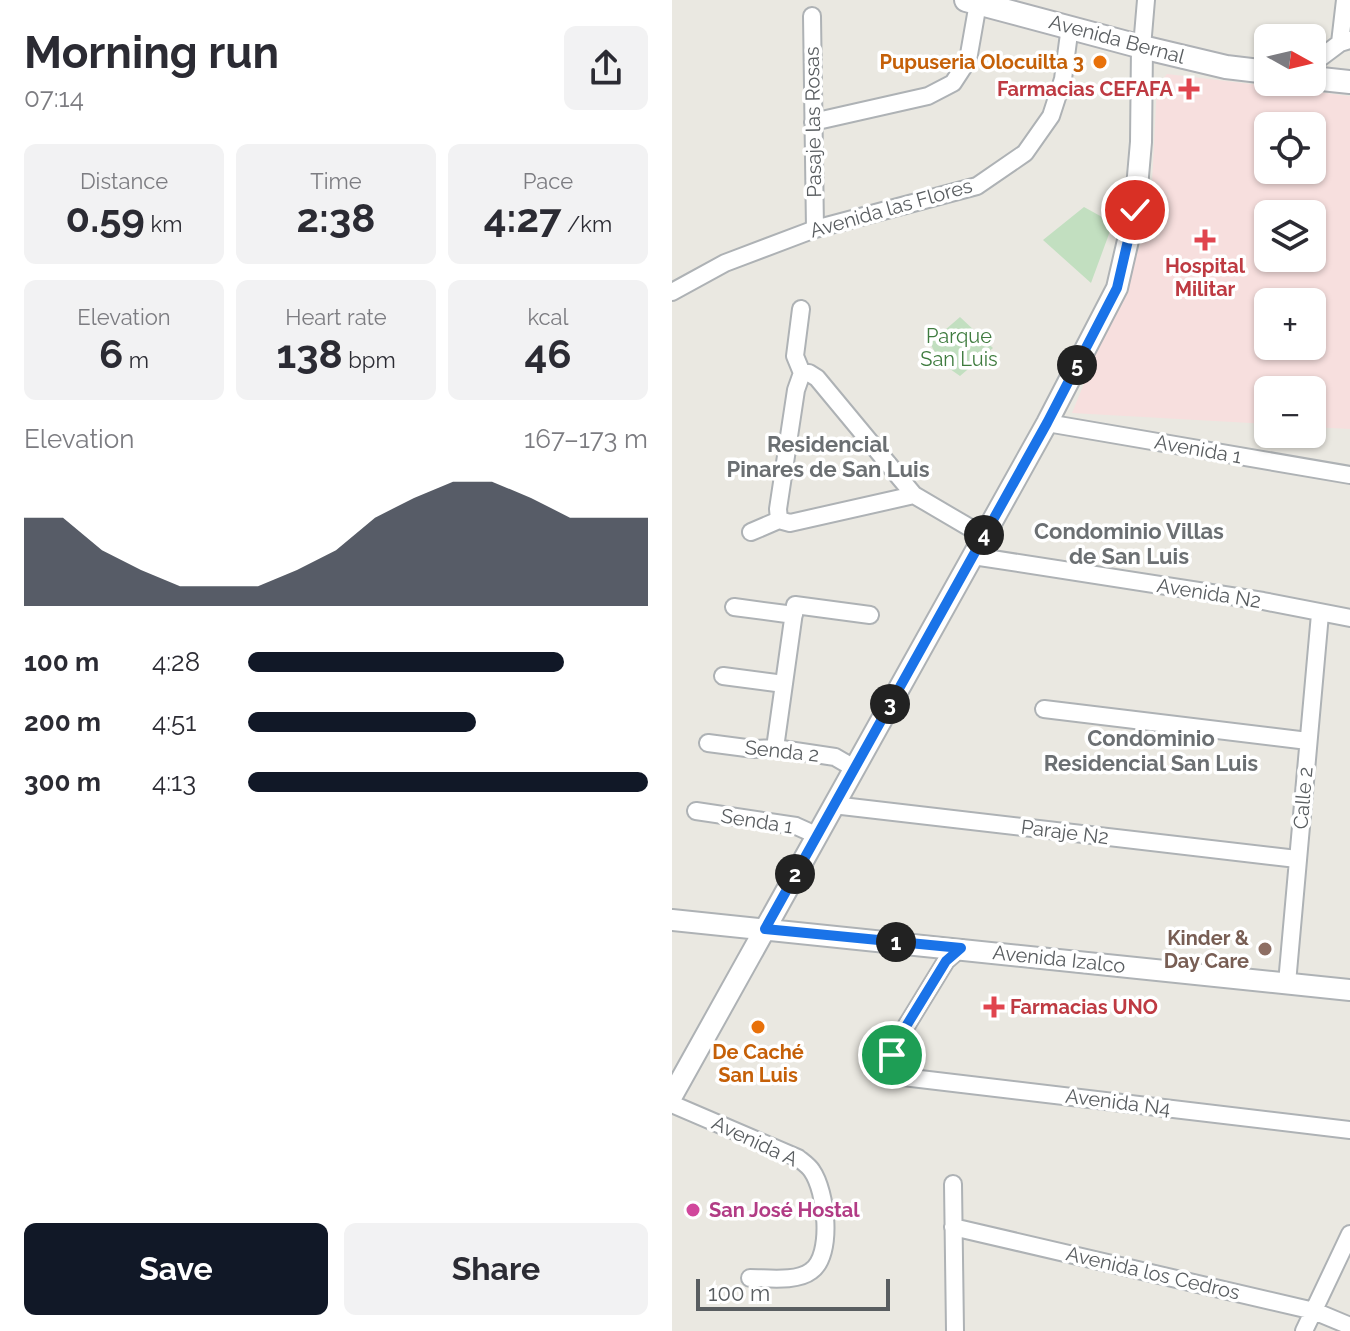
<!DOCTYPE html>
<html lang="en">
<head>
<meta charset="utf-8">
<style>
  :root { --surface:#fff; --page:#f2f2f3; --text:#2b2b33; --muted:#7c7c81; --accent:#111827 }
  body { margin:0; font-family:Raleway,sans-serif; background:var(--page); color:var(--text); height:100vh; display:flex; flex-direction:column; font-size:30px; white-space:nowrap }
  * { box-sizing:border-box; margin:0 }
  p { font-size:26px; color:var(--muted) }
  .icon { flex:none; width:44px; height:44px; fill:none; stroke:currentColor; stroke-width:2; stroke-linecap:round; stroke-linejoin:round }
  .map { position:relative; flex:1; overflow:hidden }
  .sheet { display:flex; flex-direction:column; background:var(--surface); width:672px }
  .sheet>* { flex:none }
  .needle { width:52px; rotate:98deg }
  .fabs { position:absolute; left:582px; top:24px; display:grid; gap:16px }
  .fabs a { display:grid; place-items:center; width:72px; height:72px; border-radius:12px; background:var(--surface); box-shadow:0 2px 6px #0004; font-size:40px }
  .scale { position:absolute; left:24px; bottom:20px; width:194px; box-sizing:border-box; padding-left:8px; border:4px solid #595d60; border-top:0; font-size:22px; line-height:28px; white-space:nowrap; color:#595d60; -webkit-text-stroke:6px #fff; paint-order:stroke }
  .pin { position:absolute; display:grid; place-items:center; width:68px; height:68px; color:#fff; margin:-34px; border:4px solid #fff; border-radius:50%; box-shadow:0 2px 8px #0007 }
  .km { position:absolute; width:40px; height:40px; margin:-20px; border-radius:50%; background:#222; color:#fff; font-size:22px; line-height:40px; text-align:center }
  .round { display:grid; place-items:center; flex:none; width:84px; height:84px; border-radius:12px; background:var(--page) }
  .headline { display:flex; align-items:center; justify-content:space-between; height:136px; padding:0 24px }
  h1 { font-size:44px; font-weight:700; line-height:60px }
  .figures { display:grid; grid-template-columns:repeat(3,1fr); gap:12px; height:136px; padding:8px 24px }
  .figures div { display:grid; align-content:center; border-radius:12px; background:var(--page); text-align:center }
  .figures b { font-size:40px; font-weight:700 }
  .figures small { font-size:22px; font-weight:400 }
  .figures p { font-size:22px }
  .chart { height:224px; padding:16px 24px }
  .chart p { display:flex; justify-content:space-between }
  .chart svg { width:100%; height:144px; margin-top:8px; fill:var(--accent); opacity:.7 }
  .button { display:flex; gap:16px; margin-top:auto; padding:16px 24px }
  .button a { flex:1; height:92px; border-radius:12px; background:var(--accent); color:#fff; font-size:32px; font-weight:700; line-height:92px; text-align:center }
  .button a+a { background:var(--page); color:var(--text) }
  ul { padding:0 24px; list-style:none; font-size:26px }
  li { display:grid; grid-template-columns:128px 96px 1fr; align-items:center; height:60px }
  li i { height:20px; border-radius:10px; background:var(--accent) }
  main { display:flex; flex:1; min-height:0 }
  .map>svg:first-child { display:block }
</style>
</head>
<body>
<main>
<section class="sheet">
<div class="headline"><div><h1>Morning run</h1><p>07:14</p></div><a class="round"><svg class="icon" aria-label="share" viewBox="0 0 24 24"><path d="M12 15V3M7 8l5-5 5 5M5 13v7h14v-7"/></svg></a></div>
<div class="figures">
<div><p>Distance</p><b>0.59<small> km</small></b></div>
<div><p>Time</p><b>2:38</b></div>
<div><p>Pace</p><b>4:27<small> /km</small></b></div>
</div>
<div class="figures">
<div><p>Elevation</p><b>6<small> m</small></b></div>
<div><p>Heart rate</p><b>138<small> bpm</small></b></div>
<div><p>kcal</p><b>46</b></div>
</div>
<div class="chart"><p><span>Elevation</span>167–173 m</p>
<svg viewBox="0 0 160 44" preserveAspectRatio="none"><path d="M0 44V17L10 17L20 27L30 33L40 38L50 38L60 38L70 33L80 27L90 17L100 11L110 6L120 6L130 11L140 17L150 17L160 17V44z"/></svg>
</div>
<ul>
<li><b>100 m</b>4:28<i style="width:79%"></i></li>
<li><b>200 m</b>4:51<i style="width:57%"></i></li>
<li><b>300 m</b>4:13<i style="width:100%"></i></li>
</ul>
<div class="button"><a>Save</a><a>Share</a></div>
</section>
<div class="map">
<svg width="678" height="1331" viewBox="0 0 678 1331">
  <rect width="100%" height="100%" fill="#eae8e1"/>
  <path fill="#f7dfde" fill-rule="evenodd" d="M 495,74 L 678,96 L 678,429 L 640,427 L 640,390 L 596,390 L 596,424 L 400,413 L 478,221 L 485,86 ZM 596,126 L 640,126 L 640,170 L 596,170 ZM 596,214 L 640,214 L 640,258 L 596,258 ZM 596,302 L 640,302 L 640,346 L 596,346 Z"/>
  <path fill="#c2dfc0" d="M 412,207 L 441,223 L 419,283 L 371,240 Z
    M 288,317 L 321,348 L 288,376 L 268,362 L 258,343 Z"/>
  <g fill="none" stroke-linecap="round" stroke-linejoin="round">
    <defs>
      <path id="minor" d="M 140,16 L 143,229
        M 668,43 L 673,0
        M 470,47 L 474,0
        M 640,64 L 668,43 L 678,40
        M 141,122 L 256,96 L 281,83 L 296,60 L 306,3
        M 0,292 L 53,263 L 143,229 L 305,186 L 353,153 L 379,116 L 391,79 L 398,26
        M 130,373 L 137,373 L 145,378 L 242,495 L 312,536
        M 375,423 L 678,475
        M 107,520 L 106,509 L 124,390 L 130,373 L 123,356 L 129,309
        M 79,532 L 107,520 L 118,523 L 242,495
        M 301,556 L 591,601 L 678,618
        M 62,607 L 122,615
        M 51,676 L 112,684
        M 372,709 L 636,741
        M 36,743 L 82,749 L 103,748 L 163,757 L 182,768
        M 103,748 L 123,605 L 198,615
        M 161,805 L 625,859
        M 24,811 L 124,826 L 144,835
        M 289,948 L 274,961 L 222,1046 L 220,1063 L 231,1077 L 678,1130
        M 615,983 L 648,614
        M 0,1104 L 126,1158 C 131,1162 137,1166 140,1171 C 154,1191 162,1255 139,1271 C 125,1282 96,1278 78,1278
        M 281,1184 L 283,1331
        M 281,1227 L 642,1311 L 678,1326
        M 632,1331 L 678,1234"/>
      <path id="tertiary" d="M 0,920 L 678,990
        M 0,1096 L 375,423 L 445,288 L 463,210 L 469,142 L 470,47"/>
      <path id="secondary" d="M 294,0 L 470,47 L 554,67 L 596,72
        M 640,78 L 678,82"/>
    </defs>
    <use href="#minor" stroke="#aeb2b5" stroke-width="20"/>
    <use href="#tertiary" stroke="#aeb2b5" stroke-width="24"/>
    <use href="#secondary" stroke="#aeb1b5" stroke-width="26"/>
    <use href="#minor" stroke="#fff" stroke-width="16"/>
    <use href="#tertiary" stroke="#fff" stroke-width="20"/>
    <use href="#secondary" stroke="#fff" stroke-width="22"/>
  </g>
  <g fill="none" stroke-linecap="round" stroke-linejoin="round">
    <defs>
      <path id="route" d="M 220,1055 L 222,1046 L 274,961 L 289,948 L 93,929 L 375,423 L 445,288 L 463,210"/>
    </defs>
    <use href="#route" stroke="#fff" stroke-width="16"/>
    <use href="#route" stroke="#1a73e8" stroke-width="10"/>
  </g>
  <g fill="#e8710a" stroke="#fff" stroke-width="3">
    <circle cx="428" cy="62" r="8"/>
    <circle cx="86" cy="1027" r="8"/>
  </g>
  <g fill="#e0444e" stroke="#fff" stroke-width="3">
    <path d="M513 77h8v8h8v8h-8v8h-8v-8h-8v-8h8z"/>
    <path d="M529 228h8v8h8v8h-8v8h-8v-8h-8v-8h8z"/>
    <path d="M318 995h8v8h8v8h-8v8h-8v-8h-8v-8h8z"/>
  </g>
  <circle fill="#8d6e63" stroke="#fff" stroke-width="3" cx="593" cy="949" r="8"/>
  <circle fill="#d1479c" stroke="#fff" stroke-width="3" cx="21" cy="1210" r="8"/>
  <g text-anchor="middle" stroke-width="7" stroke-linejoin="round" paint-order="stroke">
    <g font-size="20" fill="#595d60" stroke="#fff">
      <text transform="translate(445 39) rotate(15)" y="7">Avenida Bernal</text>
      <text transform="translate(141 122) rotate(-91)" y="7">Pasaje las Rosas</text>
      <text transform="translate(219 208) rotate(-16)" y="7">Avenida las Flores</text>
      <text transform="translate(526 449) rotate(10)" y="7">Avenida 1</text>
      <text transform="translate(537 593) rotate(9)" y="7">Avenida N2</text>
      <text transform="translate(110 751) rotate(6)" y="7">Senda 2</text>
      <text transform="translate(631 798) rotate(-85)" y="7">Calle 2</text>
      <text transform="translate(85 821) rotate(9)" y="7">Senda 1</text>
      <text transform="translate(393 832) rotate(7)" y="7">Paraje N2</text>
      <text transform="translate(387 959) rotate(6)" y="7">Avenida Izalco</text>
      <text transform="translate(446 1102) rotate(7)" y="7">Avenida N4</text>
      <text transform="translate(83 1141) rotate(25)" y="7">Avenida A</text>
      <text transform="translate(481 1273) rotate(13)" y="7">Avenida los Cedros</text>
    </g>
    <g font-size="20" font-weight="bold" fill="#c56008" stroke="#fff" text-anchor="end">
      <text x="412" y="69">Pupuseria Olocuilta 3</text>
      <text x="86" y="1059" text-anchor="middle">De Caché<tspan x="86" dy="23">San Luis</tspan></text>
    </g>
    <g font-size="20" font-weight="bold" fill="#be3a42" stroke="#fff" text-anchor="end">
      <text x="501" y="96">Farmacias CEFAFA</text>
      <text x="533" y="273" text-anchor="middle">Hospital<tspan x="533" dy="23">Militar</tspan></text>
      <text x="338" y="1014" text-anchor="start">Farmacias UNO</text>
    </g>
    <g font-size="20" fill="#3e7b3e" stroke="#fff">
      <text x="287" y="343">Parque<tspan x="287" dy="23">San Luis</tspan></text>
    </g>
    <g font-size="20" font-weight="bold" fill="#785e54" stroke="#fff" text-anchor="end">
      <text x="577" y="945">Kinder &amp;<tspan x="577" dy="23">Day Care</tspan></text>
    </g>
    <g font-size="20" font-weight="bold" fill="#b23c85" stroke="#fff" text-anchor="start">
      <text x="37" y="1217">San José Hostal</text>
    </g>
    <g font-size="22" font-weight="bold" fill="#6b6f72" stroke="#fff">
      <text x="156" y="452">Residencial<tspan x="156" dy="25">Pinares de San Luis</tspan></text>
      <text x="457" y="539">Condominio Villas<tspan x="457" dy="25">de San Luis</tspan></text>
      <text x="479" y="746">Condominio<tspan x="479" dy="25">Residencial San Luis</tspan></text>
    </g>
  </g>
</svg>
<div class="fabs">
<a><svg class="needle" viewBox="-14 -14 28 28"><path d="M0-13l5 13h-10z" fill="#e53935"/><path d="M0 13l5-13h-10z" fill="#7c7c81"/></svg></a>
<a><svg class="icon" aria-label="locate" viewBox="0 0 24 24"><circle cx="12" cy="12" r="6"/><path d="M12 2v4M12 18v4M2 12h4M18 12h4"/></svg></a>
<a><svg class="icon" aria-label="layers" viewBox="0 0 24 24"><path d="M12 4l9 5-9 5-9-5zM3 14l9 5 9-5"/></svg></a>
<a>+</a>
<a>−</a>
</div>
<div class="scale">100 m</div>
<div class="pin" style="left:220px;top:1055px;background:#1e9e55"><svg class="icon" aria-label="arrive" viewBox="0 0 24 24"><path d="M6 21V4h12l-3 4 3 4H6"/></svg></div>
<div class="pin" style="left:463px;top:210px;background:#d93025"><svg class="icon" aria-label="check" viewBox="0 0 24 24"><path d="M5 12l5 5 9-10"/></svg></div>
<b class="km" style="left:224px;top:942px">1</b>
<b class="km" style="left:123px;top:874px">2</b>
<b class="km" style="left:218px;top:704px">3</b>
<b class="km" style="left:312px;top:535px">4</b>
<b class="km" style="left:405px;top:365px">5</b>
</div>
</main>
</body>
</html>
